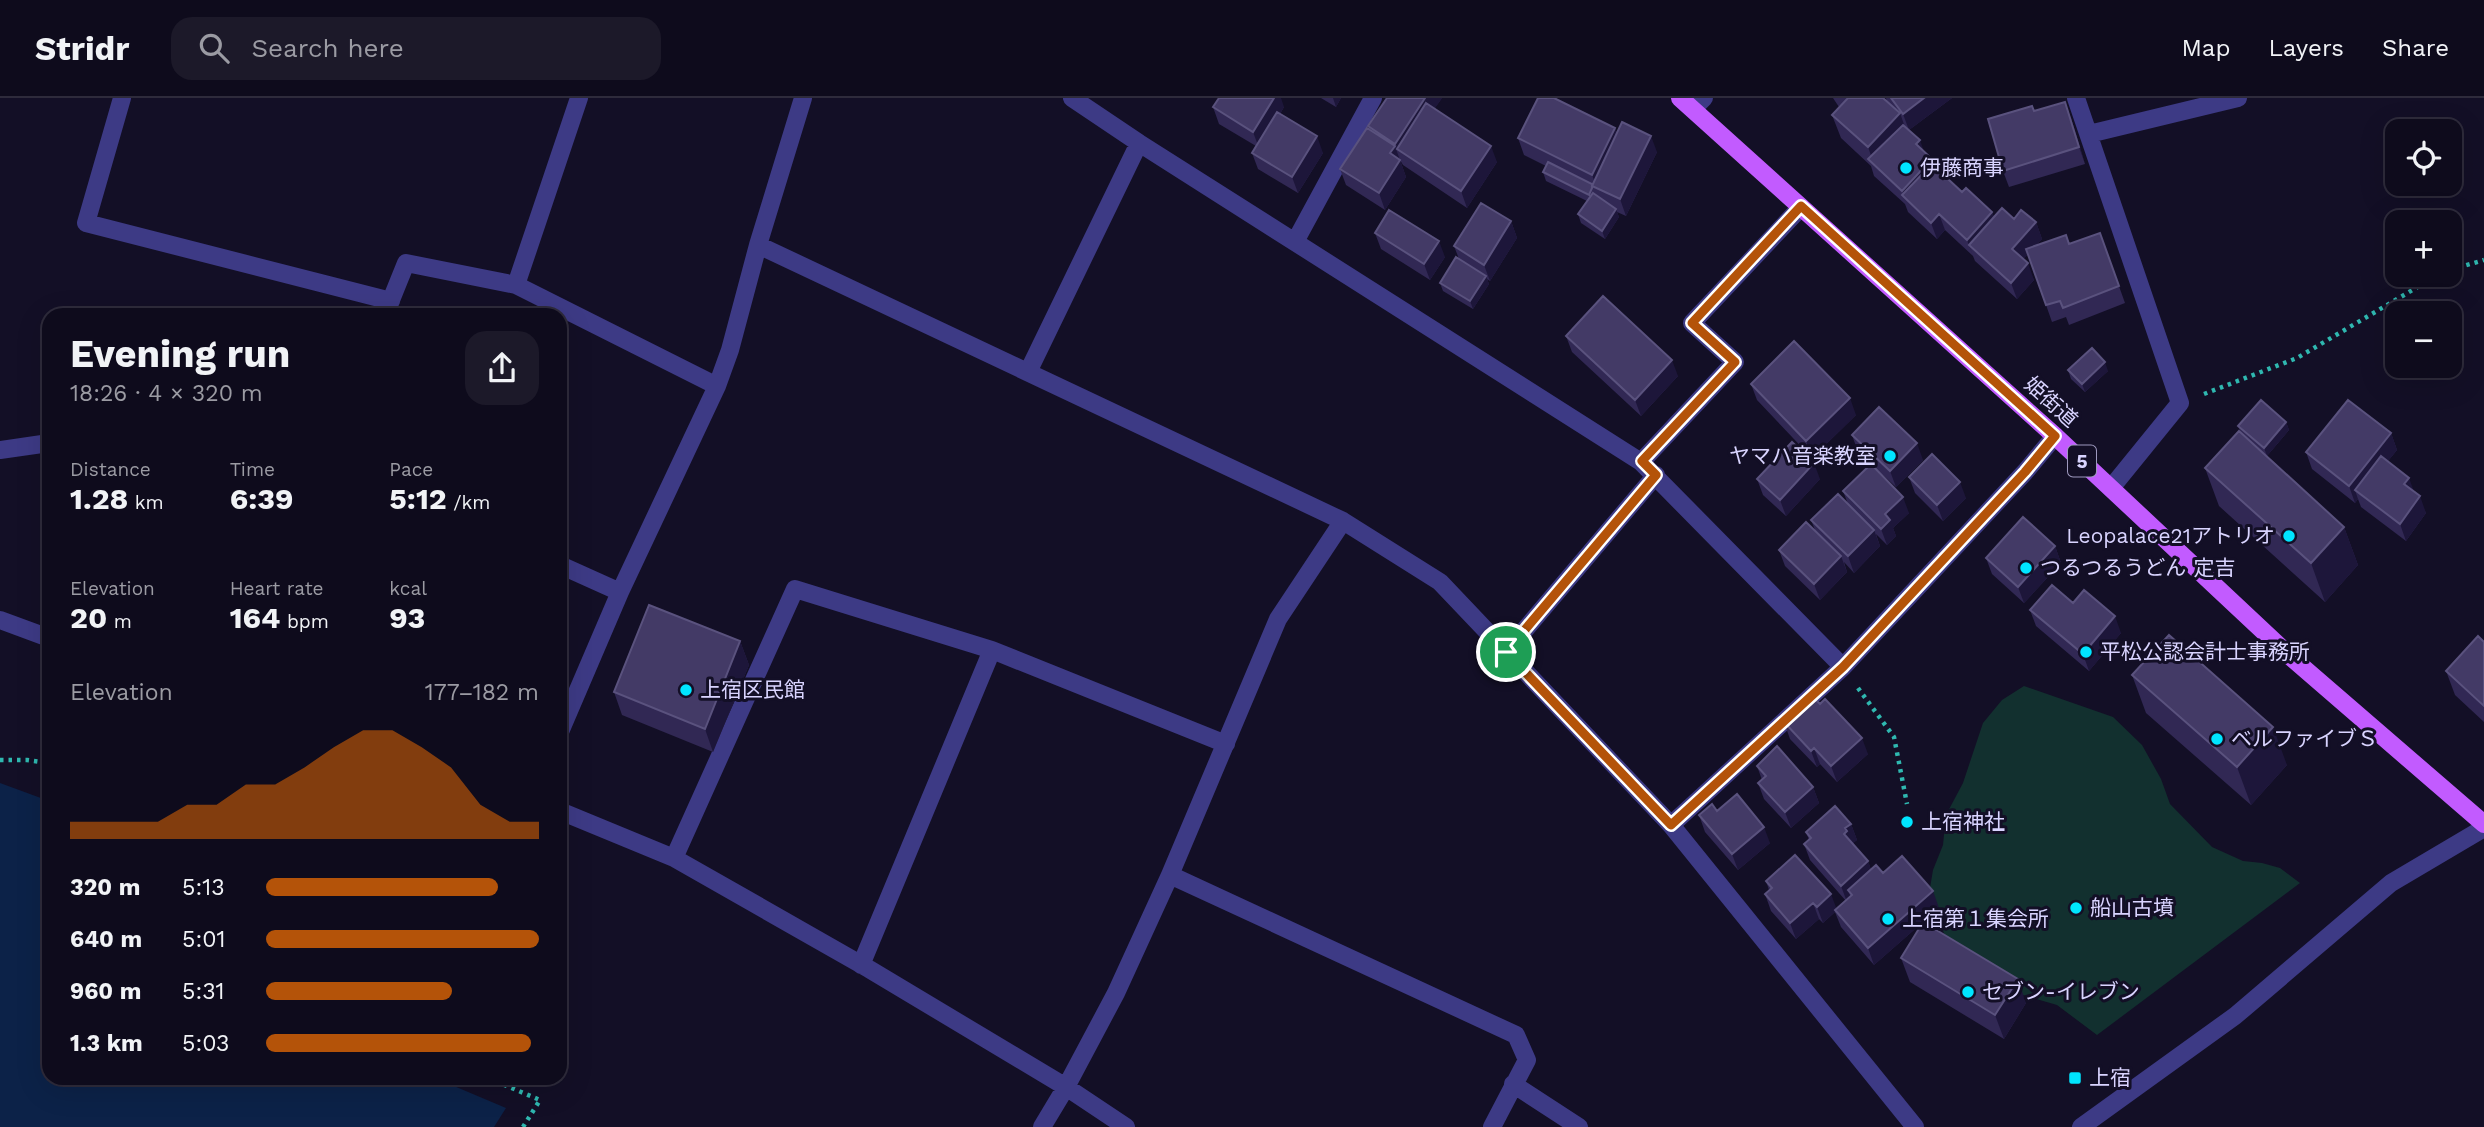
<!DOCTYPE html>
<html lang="en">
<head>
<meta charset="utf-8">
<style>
  :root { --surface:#0e0b1c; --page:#1c1929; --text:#f1f3f6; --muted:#9b9ba3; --line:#2e2b3b; --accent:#b45309 }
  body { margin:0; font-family:"Work Sans","Noto Sans JP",sans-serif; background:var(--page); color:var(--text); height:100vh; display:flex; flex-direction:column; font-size:26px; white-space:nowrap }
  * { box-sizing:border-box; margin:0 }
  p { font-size:23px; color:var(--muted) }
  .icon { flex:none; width:38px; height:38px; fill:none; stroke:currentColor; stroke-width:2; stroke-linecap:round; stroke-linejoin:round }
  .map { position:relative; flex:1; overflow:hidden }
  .sheet { position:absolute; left:42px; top:210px; width:525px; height:777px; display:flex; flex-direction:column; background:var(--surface); border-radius:21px; box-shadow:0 7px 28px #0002,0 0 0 2px var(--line) }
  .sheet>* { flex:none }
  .controls { position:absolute; left:2385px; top:21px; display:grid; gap:14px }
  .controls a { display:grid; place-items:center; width:77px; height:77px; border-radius:14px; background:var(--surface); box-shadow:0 7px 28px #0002,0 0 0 2px var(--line); font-size:35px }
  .pin { position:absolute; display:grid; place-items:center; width:60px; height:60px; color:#fff; margin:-30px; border:4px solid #fff; border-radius:50%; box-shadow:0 2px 7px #0007 }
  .round { display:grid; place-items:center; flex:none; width:74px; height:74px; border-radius:21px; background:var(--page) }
  .head { display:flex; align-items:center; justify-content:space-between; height:119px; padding:0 28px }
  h1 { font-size:38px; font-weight:700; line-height:52px }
  .figures { display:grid; grid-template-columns:repeat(3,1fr); gap:10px; height:119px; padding:7px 28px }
  .figures div { display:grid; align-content:center }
  .figures b { font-size:30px; font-weight:700 }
  .figures small { font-size:19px; font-weight:400 }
  .figures p { font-size:19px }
  .chart { height:196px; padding:14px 28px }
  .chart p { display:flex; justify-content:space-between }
  .chart svg { width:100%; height:126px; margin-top:7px; fill:var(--accent); opacity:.7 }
  ul { padding:0 28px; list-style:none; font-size:23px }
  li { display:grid; grid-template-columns:112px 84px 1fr; align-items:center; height:52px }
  li i { height:18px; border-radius:9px; background:var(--accent) }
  header { display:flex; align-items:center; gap:42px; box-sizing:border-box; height:98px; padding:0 35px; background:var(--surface); border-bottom:2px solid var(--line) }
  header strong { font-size:33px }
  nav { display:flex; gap:38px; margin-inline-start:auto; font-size:24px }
  .search { width:490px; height:63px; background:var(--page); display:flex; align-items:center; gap:18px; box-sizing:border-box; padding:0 24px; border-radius:21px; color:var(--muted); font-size:26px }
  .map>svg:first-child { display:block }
</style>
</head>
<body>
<header>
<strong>Stridr</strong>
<div class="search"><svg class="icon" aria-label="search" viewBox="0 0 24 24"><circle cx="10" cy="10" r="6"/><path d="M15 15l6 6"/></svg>Search here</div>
<nav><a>Map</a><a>Layers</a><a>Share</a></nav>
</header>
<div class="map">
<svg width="2484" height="1029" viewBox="0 0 2484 1029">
  <rect width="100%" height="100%" fill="#130f26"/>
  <path fill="#12302f" d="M 2024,588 L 2113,619 L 2142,647 L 2161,681 L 2170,706 L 2212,749 L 2243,763 L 2262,765 L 2280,770 L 2300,785 L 2097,937 L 2057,907 L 2023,897 L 1945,838 L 1929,796 L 1933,772 L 1943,747 L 1946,717 L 1963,685 L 1983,625 L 2002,602 Z"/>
  <path fill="#0c2248" d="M 0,685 L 49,703 L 49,980 L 435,980 L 506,1010 L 494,1029 L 0,1029 Z"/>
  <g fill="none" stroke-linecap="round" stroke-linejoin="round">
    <path stroke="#2fb8b0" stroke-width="4.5" stroke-dasharray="3.5 5" stroke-linecap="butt" d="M 2450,172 L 2484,162
      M 2204,296 L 2297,260 L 2438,177
      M 1858,590 L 1894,639 L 1907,706
      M 0,662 L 27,662 L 49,665
      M 488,980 L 540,1002 L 523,1029"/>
    <path stroke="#3d3a85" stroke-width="18" d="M 122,0 L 86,125 L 391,203
      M 1072,0 L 1139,45 L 1641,364 L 1843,569
      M 2076,0 L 2180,305 L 2111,390
      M 1693,11 L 1704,0
      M 2089,36 L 2238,0
      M 1296,142 L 1373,0
      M 758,147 L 1343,423 L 1440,484 L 1671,727 L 1915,1029
      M 516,187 L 579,0
      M 385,217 L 406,165 L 516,187 L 717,288
      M 1028,274 L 1139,45
      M 0,352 L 49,345
      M 1641,364 L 1735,264 L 1692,225 L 1801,109
      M 560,467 L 620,494
      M 0,522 L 49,540
      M 1506,554 L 1656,377
      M 560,634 L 620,494 L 717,288 L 730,252 L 758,147 L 803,0
      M 560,713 L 674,760 L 869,871 L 1066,989 L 1126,1029
      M 1671,727 L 1843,569 L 2025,374 L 2055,338
      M 674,760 L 795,491 L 992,552 L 1226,646
      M 1170,777 L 1516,937 L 1527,962 L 1492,1029
      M 861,867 L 992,552
      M 1513,986 L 1579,1029
      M 1042,1029 L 1066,989 L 1116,895 L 1170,777 L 1278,521 L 1343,423
      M 2081,1029 L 2235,918 L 2391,785 L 2484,730"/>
    <path stroke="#c25bff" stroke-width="18" d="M 1680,0 L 2055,338 L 2292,560 L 2484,726"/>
  </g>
  <path fill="#312854" d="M 1321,0 L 1341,0 L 1336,9 Z
    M 1442,0 L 1434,11 L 1497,64 L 1467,110 L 1403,67 L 1400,62 L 1406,79 L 1385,112 L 1346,87 L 1340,71 L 1369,31 L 1368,28 Z
    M 1833,0 L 1883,0 L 1887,4 L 1886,0 L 1952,0 L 1909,32 L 1934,68 L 1962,94 L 1992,114 L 1994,119 L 2036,124 L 2042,141 L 2034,149 L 2069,146 L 2100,135 L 2125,205 L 2069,227 L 2066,219 L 2052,224 L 2028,156 L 2023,161 L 2034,182 L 2017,201 L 1975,163 L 1973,158 L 1945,132 L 1937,141 L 1908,114 L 1905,106 L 1874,78 L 1871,68 L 1841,40 L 1832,17 L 1839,9 Z
    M 1213,9 L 1284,9 L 1280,16 L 1323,55 L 1298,95 L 1258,71 L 1252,55 L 1256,48 L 1219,26 Z
    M 2034,13 L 2071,20 L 2085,66 L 2009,89 L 2003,73 Z
    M 1615,30 L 1617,35 L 1657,54 L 1626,118 L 1617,114 L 1619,119 L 1605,141 L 1581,125 L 1578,116 L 1587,103 L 1546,83 L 1543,74 L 1546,68 L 1524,57 L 1518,40 Z
    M 1511,123 L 1517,140 L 1490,183 L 1487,181 L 1489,186 L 1473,211 L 1443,193 L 1440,185 L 1459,161 L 1454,148 Z
    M 1375,135 L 1445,159 L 1430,182 L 1381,151 Z
    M 1566,238 L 1678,278 L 1641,318 L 1572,254 Z
    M 2068,272 L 2108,273 L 2085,294 L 2071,281 Z
    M 1751,286 L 1856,317 L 1812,360 L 1757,302 Z
    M 2286,324 L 2289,332 L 2267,358 L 2344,429 L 2358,467 L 2325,504 L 2219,408 L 2205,370 L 2241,335 L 2238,328 Z
    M 2391,335 L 2397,352 L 2388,363 L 2415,394 L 2426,415 L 2406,443 L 2361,409 L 2358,401 L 2355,405 L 2312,371 L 2306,354 Z
    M 1852,337 L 1923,362 L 1896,389 L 1858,354 Z
    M 1909,379 L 1966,400 L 1943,423 L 1915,395 Z
    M 1757,381 L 1820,381 L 1786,418 L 1763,397 Z
    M 1843,393 L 1909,415 L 1893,430 L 1896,438 L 1887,447 L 1876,436 L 1880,448 L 1854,475 L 1844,464 L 1847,474 L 1820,502 L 1785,468 L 1779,452 L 1815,432 L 1811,422 L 1848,406 Z
    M 2055,448 L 2061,465 L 2024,505 L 1992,476 L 1986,460 Z
    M 2073,505 L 2121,535 L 2089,573 L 2036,528 L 2030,512 Z
    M 740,543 L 749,567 L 713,654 L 622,617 L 614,594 Z
    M 2484,544 L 2484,624 L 2455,597 L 2446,573 Z
    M 2132,577 L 2287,667 L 2251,707 L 2146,615 Z
    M 1784,624 L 1868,656 L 1837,684 L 1820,666 L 1817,669 L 1790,641 Z
    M 1757,668 L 1813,689 L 1819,705 L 1791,730 L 1764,701 L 1758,685 L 1762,682 Z
    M 1699,717 L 1770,745 L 1738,772 L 1705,734 Z
    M 1851,726 L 1857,742 L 1853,745 L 1868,763 L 1871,772 L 1883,775 L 1939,810 L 1874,867 L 1841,829 L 1835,814 L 1823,825 L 1819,821 L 1796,841 L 1771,813 L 1765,796 L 1769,792 L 1766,783 L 1837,811 L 1846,803 L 1810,762 L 1804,746 L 1809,742 L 1806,734 Z
    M 1901,860 L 2026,905 L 2004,941 L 1910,884 Z"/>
  <path fill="#1d163a" d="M 1274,0 L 1281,0 L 1284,9 L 1259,50 L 1253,34 Z
    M 1333,0 L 1341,0 L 1336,9 Z
    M 1425,0 L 1442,0 L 1404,56 L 1397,51 L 1401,62 L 1395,46 Z
    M 1924,0 L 1952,0 L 1909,32 L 1903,16 Z
    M 2065,4 L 2071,20 L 2085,66 L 2079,49 Z
    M 1900,15 L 1908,38 L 1874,66 L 1868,49 Z
    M 1615,30 L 1621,47 L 1597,90 L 1592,77 Z
    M 1317,38 L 1323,55 L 1298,95 L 1292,79 Z
    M 1651,38 L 1657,54 L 1626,118 L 1620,101 Z
    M 1920,42 L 1926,59 L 1916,46 Z
    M 1395,48 L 1406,79 L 1385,112 L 1379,95 L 1390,55 Z
    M 1491,48 L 1497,64 L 1467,110 L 1461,93 Z
    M 1932,61 L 1938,77 L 1905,100 L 1902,93 Z
    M 1616,111 L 1619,119 L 1605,141 L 1602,133 Z
    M 1992,114 L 1998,130 L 1969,147 L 1973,158 L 1967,142 Z
    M 1939,116 L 1945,132 L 1937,141 L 1931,125 Z
    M 1511,123 L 1517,140 L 1490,183 L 1484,167 Z
    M 2036,124 L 2042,141 L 2018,167 L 2012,151 Z
    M 1439,143 L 1445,159 L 1430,182 L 1424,166 Z
    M 2028,165 L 2034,182 L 2017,201 L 2011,185 Z
    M 1486,178 L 1489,186 L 1473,211 L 1470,203 Z
    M 1672,262 L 1678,278 L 1641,318 L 1635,302 Z
    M 2105,264 L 2108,273 L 2085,294 L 2082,286 Z
    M 1850,300 L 1856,317 L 1812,360 L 1806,343 Z
    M 2286,324 L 2289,332 L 2267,358 L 2264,350 Z
    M 2391,335 L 2397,352 L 2361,397 L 2355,392 L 2358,401 L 2355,405 L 2349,388 Z
    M 1917,345 L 1923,362 L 1896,389 L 1890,373 Z
    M 1814,365 L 1820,381 L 1786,418 L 1780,402 Z
    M 2409,380 L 2415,396 L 2404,386 Z
    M 1960,384 L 1966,400 L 1943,423 L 1937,407 Z
    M 2420,398 L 2426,415 L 2406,443 L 2400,426 Z
    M 1903,399 L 1909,415 L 1893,430 L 1896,438 L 1887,447 L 1881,431 L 1885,416 Z
    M 2344,429 L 2358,467 L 2325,504 L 2311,465 Z
    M 1874,432 L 1880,448 L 1854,475 L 1848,458 Z
    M 2055,448 L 2061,465 L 2024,505 L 2018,489 Z
    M 1841,458 L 1847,474 L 1820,502 L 1814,486 Z
    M 2115,518 L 2121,535 L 2089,573 L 2083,556 Z
    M 740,543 L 749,567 L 713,654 L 705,631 Z
    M 2273,629 L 2287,667 L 2251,707 L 2237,669 Z
    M 1862,640 L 1868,656 L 1837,684 L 1831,668 Z
    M 1814,650 L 1820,666 L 1817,669 L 1811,653 Z
    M 1813,689 L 1819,705 L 1791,730 L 1785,714 Z
    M 1851,726 L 1857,742 L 1852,746 L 1844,736 L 1845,730 Z
    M 1764,729 L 1770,745 L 1738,772 L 1732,756 Z
    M 1868,763 L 1874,780 L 1848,792 L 1851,800 L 1847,804 L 1841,788 Z
    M 1933,793 L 1939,810 L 1874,867 L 1868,850 Z
    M 1831,796 L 1837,812 L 1823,825 L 1817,809 Z
    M 1813,805 L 1819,821 L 1796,841 L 1790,825 Z
    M 2018,881 L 2026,905 L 2004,941 L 1995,917 Z"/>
  <path fill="#433a66" stroke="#5a527e" stroke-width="2" d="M 1219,0 L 1274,0 L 1253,34 L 1213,9 Z
    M 1387,0 L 1425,0 L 1395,46 L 1368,28 Z
    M 1538,0 L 1554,0 L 1615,30 L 1592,77 L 1518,40 Z
    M 1848,0 L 1883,0 L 1900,15 L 1868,49 L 1832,17 Z
    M 1891,0 L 1924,0 L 1903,16 Z
    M 2065,4 L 2079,49 L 2003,73 L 1988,21 L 2032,8 L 2034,13 Z
    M 1426,5 L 1491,48 L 1461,93 L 1397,51 Z
    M 1277,14 L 1317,38 L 1292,79 L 1252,55 Z
    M 1622,24 L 1651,38 L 1620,101 L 1592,88 Z
    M 1903,27 L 1920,42 L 1916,46 L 1932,61 L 1902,93 L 1868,61 Z
    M 1367,30 L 1395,48 L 1390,55 L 1400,62 L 1379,95 L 1340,71 Z
    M 1548,64 L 1592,86 L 1592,90 L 1589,97 L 1543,74 Z
    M 1932,66 L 1962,94 L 1966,90 L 1992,114 L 1967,142 L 1939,116 L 1931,125 L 1902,97 Z
    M 1593,95 L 1616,111 L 1602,133 L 1578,116 Z
    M 1481,105 L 1511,123 L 1484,167 L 1454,148 Z
    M 2002,110 L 2014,121 L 2021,112 L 2036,124 L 2012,151 L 2028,165 L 2011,185 L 1969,147 Z
    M 1389,112 L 1439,143 L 1424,166 L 1375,135 Z
    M 2100,135 L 2119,188 L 2063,210 L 2060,203 L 2046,207 L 2026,151 L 2066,137 L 2069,146 Z
    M 1456,159 L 1486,178 L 1470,203 L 1440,185 Z
    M 1603,198 L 1672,262 L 1635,302 L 1566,238 Z
    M 1794,243 L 1850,300 L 1806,343 L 1751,286 Z
    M 2092,250 L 2105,264 L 2082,286 L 2068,272 Z
    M 2261,302 L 2286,324 L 2264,350 L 2238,328 Z
    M 2348,302 L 2391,335 L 2349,388 L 2306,354 Z
    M 1879,309 L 1917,345 L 1890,373 L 1852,337 Z
    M 2239,333 L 2344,429 L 2311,465 L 2205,370 Z
    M 1792,344 L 1814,365 L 1780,402 L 1757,381 Z
    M 1932,356 L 1960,384 L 1937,407 L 1909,379 Z
    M 2381,358 L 2409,380 L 2404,386 L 2420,398 L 2400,426 L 2355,392 Z
    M 1871,366 L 1903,399 L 1885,416 L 1890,422 L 1881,431 L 1843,393 Z
    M 1838,396 L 1874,432 L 1848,458 L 1811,422 Z
    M 2023,419 L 2055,448 L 2018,489 L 1986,460 Z
    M 1806,424 L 1841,458 L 1814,486 L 1779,452 Z
    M 2052,487 L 2073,505 L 2084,492 L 2115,518 L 2083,556 L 2030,512 Z
    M 649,507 L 740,543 L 705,631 L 614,594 Z
    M 2169,537 L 2273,629 L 2237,669 L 2132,577 Z
    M 2478,538 L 2484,544 L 2484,608 L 2446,573 Z
    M 1812,598 L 1820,606 L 1825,601 L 1862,640 L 1831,668 L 1814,650 L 1811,653 L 1784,624 Z
    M 1777,648 L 1813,689 L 1785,714 L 1758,685 L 1766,678 L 1757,668 Z
    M 1737,696 L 1764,729 L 1732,756 L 1699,717 L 1712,706 L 1717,713 Z
    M 1835,708 L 1851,726 L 1845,730 L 1847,733 L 1844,736 L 1868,763 L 1841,788 L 1804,746 L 1811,740 L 1806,734 Z
    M 1795,757 L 1831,796 L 1817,809 L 1813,805 L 1790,825 L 1765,796 L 1772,790 L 1766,783 Z
    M 1902,758 L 1933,793 L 1868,850 L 1835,812 L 1852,797 L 1848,792 L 1876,767 L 1883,775 Z
    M 1923,824 L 2018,881 L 1995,917 L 1901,860 Z"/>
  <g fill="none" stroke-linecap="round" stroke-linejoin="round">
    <defs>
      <path id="route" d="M 1801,108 L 2055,338 L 2025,374 L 1843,569 L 1671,727 L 1506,554 L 1656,377 L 1642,363 L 1735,264 L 1692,225 Z"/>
    </defs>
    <use href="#route" stroke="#fff" stroke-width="14"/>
    <use href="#route" stroke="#b45309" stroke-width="9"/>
  </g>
  <g fill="#00e5ff" stroke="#130f26" stroke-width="2.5">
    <circle cx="1906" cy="70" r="7"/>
    <circle cx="1890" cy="358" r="7"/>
    <circle cx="2289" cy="438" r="7"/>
    <circle cx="2026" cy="470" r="7"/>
    <circle cx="2086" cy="554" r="7"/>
    <circle cx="686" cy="592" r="7"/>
    <circle cx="2217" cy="641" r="7"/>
    <circle cx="1907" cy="724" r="7"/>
    <circle cx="2076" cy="810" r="7"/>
    <circle cx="1888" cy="821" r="7"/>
    <circle cx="1968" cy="894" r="7"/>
    <rect x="2068" y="973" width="14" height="14" rx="3.5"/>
  </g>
  <g text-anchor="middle" stroke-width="6" stroke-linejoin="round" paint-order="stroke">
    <rect fill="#130f26" stroke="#9e99be" stroke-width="2" x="2068" y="347.5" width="28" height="31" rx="5"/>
    <g font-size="19" font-weight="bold" fill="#d9d4ff">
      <text x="2082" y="370">5</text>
    </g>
    <g font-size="21" fill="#d9d4ff" stroke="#130f26" text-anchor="start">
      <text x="1920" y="77">伊藤商事</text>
      <text x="1876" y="365" text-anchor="end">ヤマハ音楽教室</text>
      <text x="2275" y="445" text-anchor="end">Leopalace21アトリオ</text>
      <text x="2040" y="477">つるつるうどん 定吉</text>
      <text x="2100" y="561">平松公認会計士事務所</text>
      <text x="700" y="599">上宿区民館</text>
      <text x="2231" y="648">ベルファイブＳ</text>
      <text x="1921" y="731">上宿神社</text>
      <text x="2090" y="817">船山古墳</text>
      <text x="1902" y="828">上宿第１集会所</text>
      <text x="1982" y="901">セブン-イレブン</text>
      <text x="2089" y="987">上宿</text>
    </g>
    <g font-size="21" fill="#d9d4ff" stroke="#130f26">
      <text transform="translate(2051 304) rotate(42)" y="7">姫街道</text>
    </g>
  </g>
</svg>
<div class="controls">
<a><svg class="icon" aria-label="locate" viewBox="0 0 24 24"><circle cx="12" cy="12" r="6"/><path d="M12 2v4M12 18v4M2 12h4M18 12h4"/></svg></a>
<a>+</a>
<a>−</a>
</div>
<div class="pin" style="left:1506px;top:554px;background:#1e9e55"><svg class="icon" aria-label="arrive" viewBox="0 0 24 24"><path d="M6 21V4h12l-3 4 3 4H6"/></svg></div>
<section class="sheet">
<div class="head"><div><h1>Evening run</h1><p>18:26 · 4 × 320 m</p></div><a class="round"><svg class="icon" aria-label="share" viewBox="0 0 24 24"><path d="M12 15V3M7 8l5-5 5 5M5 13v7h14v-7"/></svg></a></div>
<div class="figures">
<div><p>Distance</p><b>1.28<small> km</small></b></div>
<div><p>Time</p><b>6:39</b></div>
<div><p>Pace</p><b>5:12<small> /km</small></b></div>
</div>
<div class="figures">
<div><p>Elevation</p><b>20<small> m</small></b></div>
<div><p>Heart rate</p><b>164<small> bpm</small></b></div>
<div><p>kcal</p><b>93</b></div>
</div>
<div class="chart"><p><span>Elevation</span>177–182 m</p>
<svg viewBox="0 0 160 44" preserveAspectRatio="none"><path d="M0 44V38L10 38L20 38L30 38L40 32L50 32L60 25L70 25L80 19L90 12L100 6L110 6L120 12L130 19L140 32L150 38L160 38V44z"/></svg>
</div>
<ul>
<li><b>320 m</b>5:13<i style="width:85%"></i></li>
<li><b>640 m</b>5:01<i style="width:100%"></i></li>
<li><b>960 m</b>5:31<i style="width:68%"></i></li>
<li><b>1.3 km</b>5:03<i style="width:97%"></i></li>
</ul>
</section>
</div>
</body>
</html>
